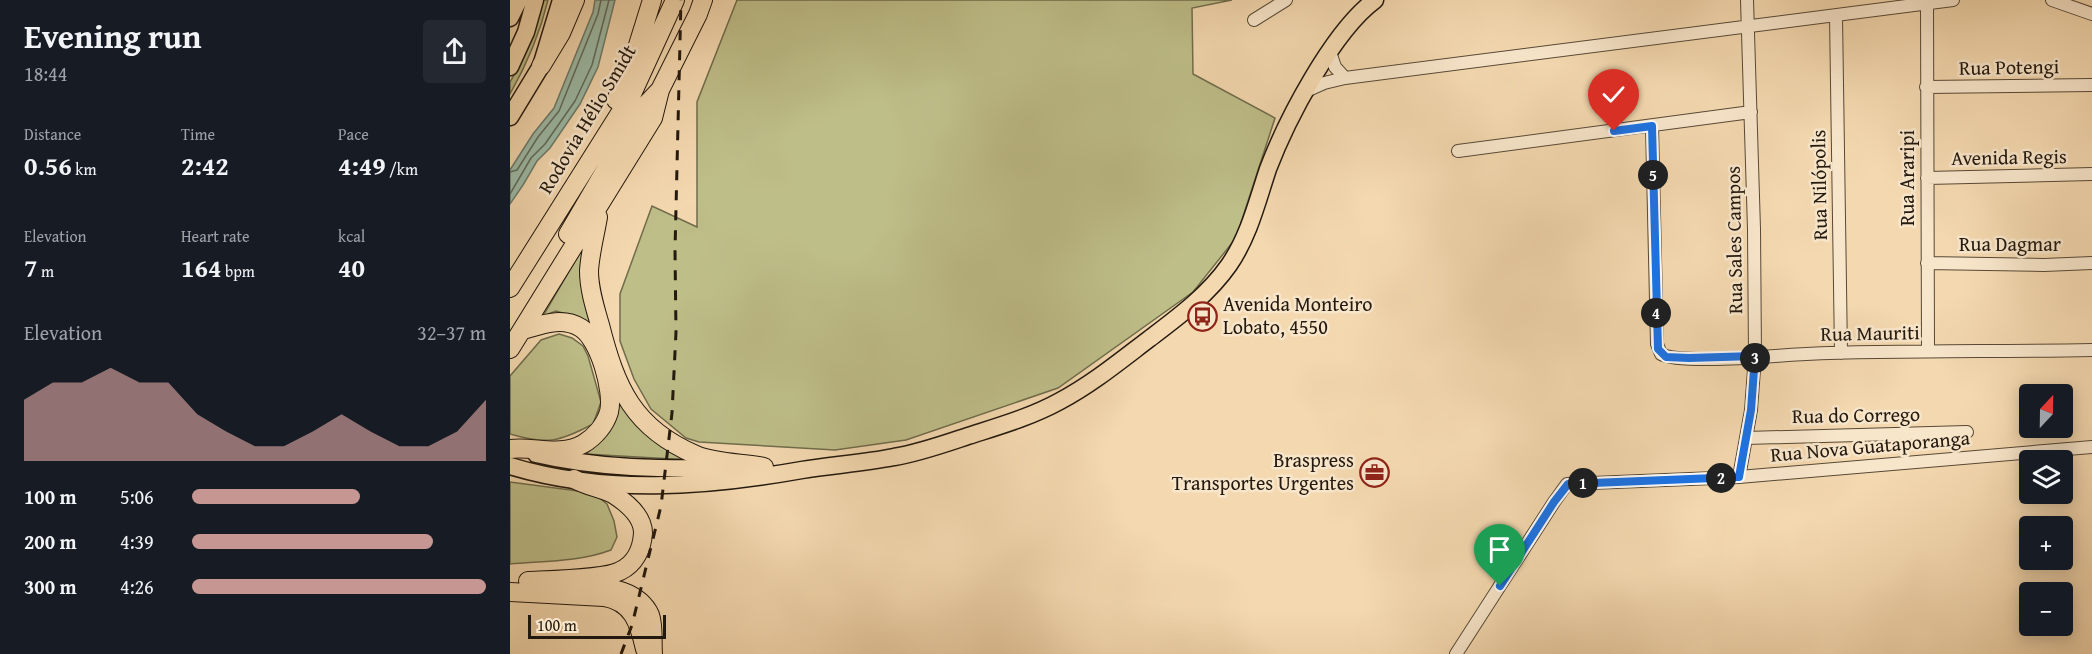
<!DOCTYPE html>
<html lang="en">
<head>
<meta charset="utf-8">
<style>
  :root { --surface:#171b24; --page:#242831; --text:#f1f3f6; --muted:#9ea1a6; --accent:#c59692 }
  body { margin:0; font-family:"Gentium Book Plus",serif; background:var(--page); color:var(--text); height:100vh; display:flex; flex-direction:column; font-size:22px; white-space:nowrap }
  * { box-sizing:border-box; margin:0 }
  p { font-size:20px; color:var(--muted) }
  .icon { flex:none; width:33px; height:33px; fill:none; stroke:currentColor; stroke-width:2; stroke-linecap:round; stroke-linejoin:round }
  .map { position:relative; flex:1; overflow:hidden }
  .panel { display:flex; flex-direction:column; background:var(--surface); width:510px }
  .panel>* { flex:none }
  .needle { width:39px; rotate:22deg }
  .buttons { position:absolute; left:1509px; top:384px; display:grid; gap:12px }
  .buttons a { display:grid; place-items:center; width:54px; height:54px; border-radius:6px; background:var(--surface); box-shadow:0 3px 15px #0003; font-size:30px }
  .scale { position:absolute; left:18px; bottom:15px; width:138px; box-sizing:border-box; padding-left:6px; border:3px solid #23190e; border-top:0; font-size:16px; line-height:21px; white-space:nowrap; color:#23190e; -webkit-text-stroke:4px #f8e6cb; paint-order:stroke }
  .pin { position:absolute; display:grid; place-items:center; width:51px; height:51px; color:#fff; margin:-62px -26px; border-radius:50% 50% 50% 0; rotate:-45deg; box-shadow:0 0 6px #0007 }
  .pin .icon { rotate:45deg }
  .km { position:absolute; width:30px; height:30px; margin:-15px; border-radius:50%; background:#222; color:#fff; font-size:16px; line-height:30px; text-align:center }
  .round { display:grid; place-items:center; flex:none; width:63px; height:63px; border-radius:6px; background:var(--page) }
  .overview { display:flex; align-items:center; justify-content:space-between; height:102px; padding:0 24px }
  h1 { font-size:33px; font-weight:600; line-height:45px }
  .figures { display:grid; grid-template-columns:repeat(3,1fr); gap:9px; height:102px; padding:6px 24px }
  .figures div { display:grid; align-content:center }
  .figures b { font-size:26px; font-weight:600 }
  .figures small { font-size:16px; font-weight:400 }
  .figures p { font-size:16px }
  .chart { height:168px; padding:12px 24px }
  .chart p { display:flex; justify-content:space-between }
  .chart svg { width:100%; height:108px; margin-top:6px; fill:var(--accent); opacity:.7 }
  ul { padding:0 24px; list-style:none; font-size:20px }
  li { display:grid; grid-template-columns:96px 72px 1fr; align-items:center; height:45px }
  li i { height:15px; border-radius:8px; background:var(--accent) }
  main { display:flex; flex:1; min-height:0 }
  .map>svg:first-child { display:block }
</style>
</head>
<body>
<main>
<section class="panel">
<div class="overview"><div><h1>Evening run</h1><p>18:44</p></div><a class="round"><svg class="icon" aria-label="share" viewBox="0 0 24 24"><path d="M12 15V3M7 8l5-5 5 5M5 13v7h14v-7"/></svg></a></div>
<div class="figures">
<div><p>Distance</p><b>0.56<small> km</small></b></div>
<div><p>Time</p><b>2:42</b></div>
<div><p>Pace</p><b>4:49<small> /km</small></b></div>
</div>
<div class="figures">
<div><p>Elevation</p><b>7<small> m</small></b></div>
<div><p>Heart rate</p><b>164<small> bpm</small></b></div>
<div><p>kcal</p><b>40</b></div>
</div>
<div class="chart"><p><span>Elevation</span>32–37 m</p>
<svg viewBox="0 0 160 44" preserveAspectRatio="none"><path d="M0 44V19L10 12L20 12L30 6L40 12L50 12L60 25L70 32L80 38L90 38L100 32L110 25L120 32L130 38L140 38L150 32L160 19V44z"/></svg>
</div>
<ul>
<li><b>100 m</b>5:06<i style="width:57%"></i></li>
<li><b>200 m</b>4:39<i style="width:82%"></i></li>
<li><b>300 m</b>4:26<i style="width:100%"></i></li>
</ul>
</section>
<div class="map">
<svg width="1582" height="654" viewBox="0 0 1582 654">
  <rect width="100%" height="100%" fill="#f4d8af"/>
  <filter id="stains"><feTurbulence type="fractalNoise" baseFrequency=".00333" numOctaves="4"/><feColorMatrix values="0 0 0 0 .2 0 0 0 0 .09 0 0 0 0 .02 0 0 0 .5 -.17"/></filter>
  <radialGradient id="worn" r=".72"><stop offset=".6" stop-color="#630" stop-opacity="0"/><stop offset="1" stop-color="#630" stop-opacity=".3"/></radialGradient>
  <path fill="#bebe89" stroke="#706c4c" stroke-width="1.5" d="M 32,0 L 38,0 C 30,33 17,64 0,94 L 0,82 L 7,70 Z
    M 227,0 L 722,0 L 682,8 L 683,74 L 765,118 L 726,238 L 683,292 L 548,388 L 396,440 L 325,450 L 189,442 L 176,438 L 141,409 L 124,379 L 110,341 L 110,294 L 142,206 L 187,227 L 187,102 Z
    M 75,244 L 116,401 L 199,461 L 75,454 C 97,439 100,424 106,399 L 63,316 L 46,311 L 33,316 Z
    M 49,334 L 62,338 L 73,346 L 78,356 L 91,402 L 83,424 C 49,442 37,445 0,434 L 0,376 L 31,340 Z
    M 0,482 L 83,493 L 97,504 L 104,521 L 107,537 L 101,550 C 69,562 34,561 0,564 Z"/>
  <path fill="#9cbba7" stroke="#6c7a6a" stroke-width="1.5" d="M 85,0 L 105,0 L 88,67 L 70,104 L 40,148 L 27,161 L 13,185 L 0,204 L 0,170 L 23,134 L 44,108 L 83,12 Z"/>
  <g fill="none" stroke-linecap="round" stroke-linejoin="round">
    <path stroke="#606a5a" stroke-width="1.5" d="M 0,172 L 7,170 L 28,137 L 49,111 L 88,14 L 91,0
      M 0,194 L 21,158 L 35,144 L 65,101 L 82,65 L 99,0"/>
    <defs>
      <path id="minor" d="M 1542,0 L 1582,14
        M 1417,4 L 1418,351
        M 1326,16 L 1331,353
        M 744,20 L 776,0
        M 820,52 L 825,67 L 835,78
        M 1416,87 L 1582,85
        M 796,91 L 814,83 L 835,78 L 1443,0
        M 1142,126 L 1147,344 L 1151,354 C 1172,365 1267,355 1296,354 C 1391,350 1487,352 1582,350
        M 948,151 L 1241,112
        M 1417,178 L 1582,174
        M 1417,263 L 1534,265 L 1582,263
        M 1236,438 L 1457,432
        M 1229,477 L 1241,410 L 1245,356 L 1244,229 L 1237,0
        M 946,654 L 1044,502 L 1057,484 L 1229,477 L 1582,447"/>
      <path id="major" d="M 0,18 L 9,0
        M 0,67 L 16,32 L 25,0
        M 0,117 L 31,66 L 51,0
        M 26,454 C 90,469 153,469 218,468
        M 0,466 C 95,495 196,487 292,470 C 323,465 354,463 384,457 C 409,453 434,444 458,436 C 489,426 521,417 550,401 C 582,384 610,361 639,339 C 668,317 698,295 719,265 C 739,236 747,202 758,169 C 777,119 823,31 865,0"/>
      <path id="highway" d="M 31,66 L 51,33 L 65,0
        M 106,100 L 124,58 L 142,0
        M 88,217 C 85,235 80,253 79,271 C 79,289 85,308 90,325 C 106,388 123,428 186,455 C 204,463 234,463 254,467
        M 58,234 L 130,111 L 149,91
        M 0,288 L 122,94 L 165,0
        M 0,349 L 143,118 L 150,90 L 188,14 L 193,0
        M 0,449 C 24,446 50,457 73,444 C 85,437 95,425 99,412 C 104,391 89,339 71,328 C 52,316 31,325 13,330
        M 18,581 C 37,580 96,579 110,571 C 125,564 132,549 133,533 C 133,516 117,503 103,494 C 91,488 76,486 64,479
        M 77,585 C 99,587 129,591 140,615 C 144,626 142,642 143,654
        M 0,592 L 94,597 C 123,602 129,623 135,649"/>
    </defs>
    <use href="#minor" stroke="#574936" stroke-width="14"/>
    <use href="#major" stroke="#23190e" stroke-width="19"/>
    <use href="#highway" stroke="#23190e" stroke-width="20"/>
    <use href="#minor" stroke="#f8e6cb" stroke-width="12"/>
    <use href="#major" stroke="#f4d8af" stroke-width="16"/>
    <use href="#highway" stroke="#f4d8af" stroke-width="18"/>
    <path stroke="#23190e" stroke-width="3" stroke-dasharray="10 10" stroke-linecap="butt" d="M 111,654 L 122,625 L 151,506 L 162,413 L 166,332 L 165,250 L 171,0"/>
  </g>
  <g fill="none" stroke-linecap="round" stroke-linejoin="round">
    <defs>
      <path id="route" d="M 990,586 L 1044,502 L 1058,484 L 1229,477 L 1241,410 L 1245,356 L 1179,358 L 1156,357 L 1148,349 L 1142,126 L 1104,131"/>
    </defs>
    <use href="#route" stroke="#fff" stroke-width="12"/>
    <use href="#route" stroke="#1a73e8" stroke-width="8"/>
  </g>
  <defs>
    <symbol id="bus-ring" viewBox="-11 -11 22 22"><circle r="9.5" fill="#f8e6cb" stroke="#8f2418" stroke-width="1.5"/><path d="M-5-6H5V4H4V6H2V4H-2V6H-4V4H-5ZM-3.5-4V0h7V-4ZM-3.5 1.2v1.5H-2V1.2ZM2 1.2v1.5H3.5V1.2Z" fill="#8f2418"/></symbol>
    <symbol id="office-ring" viewBox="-11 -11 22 22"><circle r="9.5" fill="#f8e6cb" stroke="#8f2418" stroke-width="1.5"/><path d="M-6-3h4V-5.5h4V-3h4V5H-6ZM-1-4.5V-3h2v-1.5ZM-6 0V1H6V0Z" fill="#8f2418"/></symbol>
  </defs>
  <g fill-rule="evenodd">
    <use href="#bus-ring" x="676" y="300" width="33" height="33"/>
    <use href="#office-ring" x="848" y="456" width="33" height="33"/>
  </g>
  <g text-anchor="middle" stroke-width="5" stroke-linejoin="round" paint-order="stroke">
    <g font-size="20" fill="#23190e" stroke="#f8e6cb">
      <text transform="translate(1499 67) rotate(-1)" y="7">Rua Potengi</text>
      <text transform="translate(77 119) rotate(-59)" y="7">Rodovia Hélio Smidt</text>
      <text transform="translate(1499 157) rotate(-1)" y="7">Avenida Regis</text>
      <text transform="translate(1397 178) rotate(-90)" y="7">Rua Araripi</text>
      <text transform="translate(1309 185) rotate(-91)" y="7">Rua Nilópolis</text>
      <text transform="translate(1224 240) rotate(-91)" y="7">Rua Sales Campos</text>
      <text x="1500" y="251">Rua Dagmar</text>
      <text transform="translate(1360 333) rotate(-1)" y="7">Rua Mauriti</text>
      <text transform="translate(1346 415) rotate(-1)" y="7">Rua do Corrego</text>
      <text transform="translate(1360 446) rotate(-5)" y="7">Rua Nova Guataporanga</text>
    </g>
    <g font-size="20" fill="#23190e" stroke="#f8e6cb" text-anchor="start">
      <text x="713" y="311">Avenida Monteiro<tspan x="713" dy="23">Lobato, 4550</tspan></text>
      <text x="844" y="467" text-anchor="end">Braspress<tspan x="844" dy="23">Transportes Urgentes</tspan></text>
    </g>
  </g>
  <rect width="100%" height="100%" filter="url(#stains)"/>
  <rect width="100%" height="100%" fill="url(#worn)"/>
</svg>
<div class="buttons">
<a><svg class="needle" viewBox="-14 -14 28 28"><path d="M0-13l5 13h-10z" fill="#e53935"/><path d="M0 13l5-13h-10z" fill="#9ea1a6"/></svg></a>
<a><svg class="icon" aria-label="layers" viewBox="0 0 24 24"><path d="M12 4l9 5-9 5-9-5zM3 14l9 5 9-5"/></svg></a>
<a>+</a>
<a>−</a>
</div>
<div class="scale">100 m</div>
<div class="pin" style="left:990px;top:586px;background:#1e9e55"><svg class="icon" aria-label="arrive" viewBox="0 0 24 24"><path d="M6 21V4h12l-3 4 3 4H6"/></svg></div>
<div class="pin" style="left:1104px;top:131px;background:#d93025"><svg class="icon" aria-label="check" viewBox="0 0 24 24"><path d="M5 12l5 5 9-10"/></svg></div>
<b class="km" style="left:1073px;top:483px">1</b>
<b class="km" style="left:1211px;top:478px">2</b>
<b class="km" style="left:1245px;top:358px">3</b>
<b class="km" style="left:1146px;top:313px">4</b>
<b class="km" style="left:1143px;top:175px">5</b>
</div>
</main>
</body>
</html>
